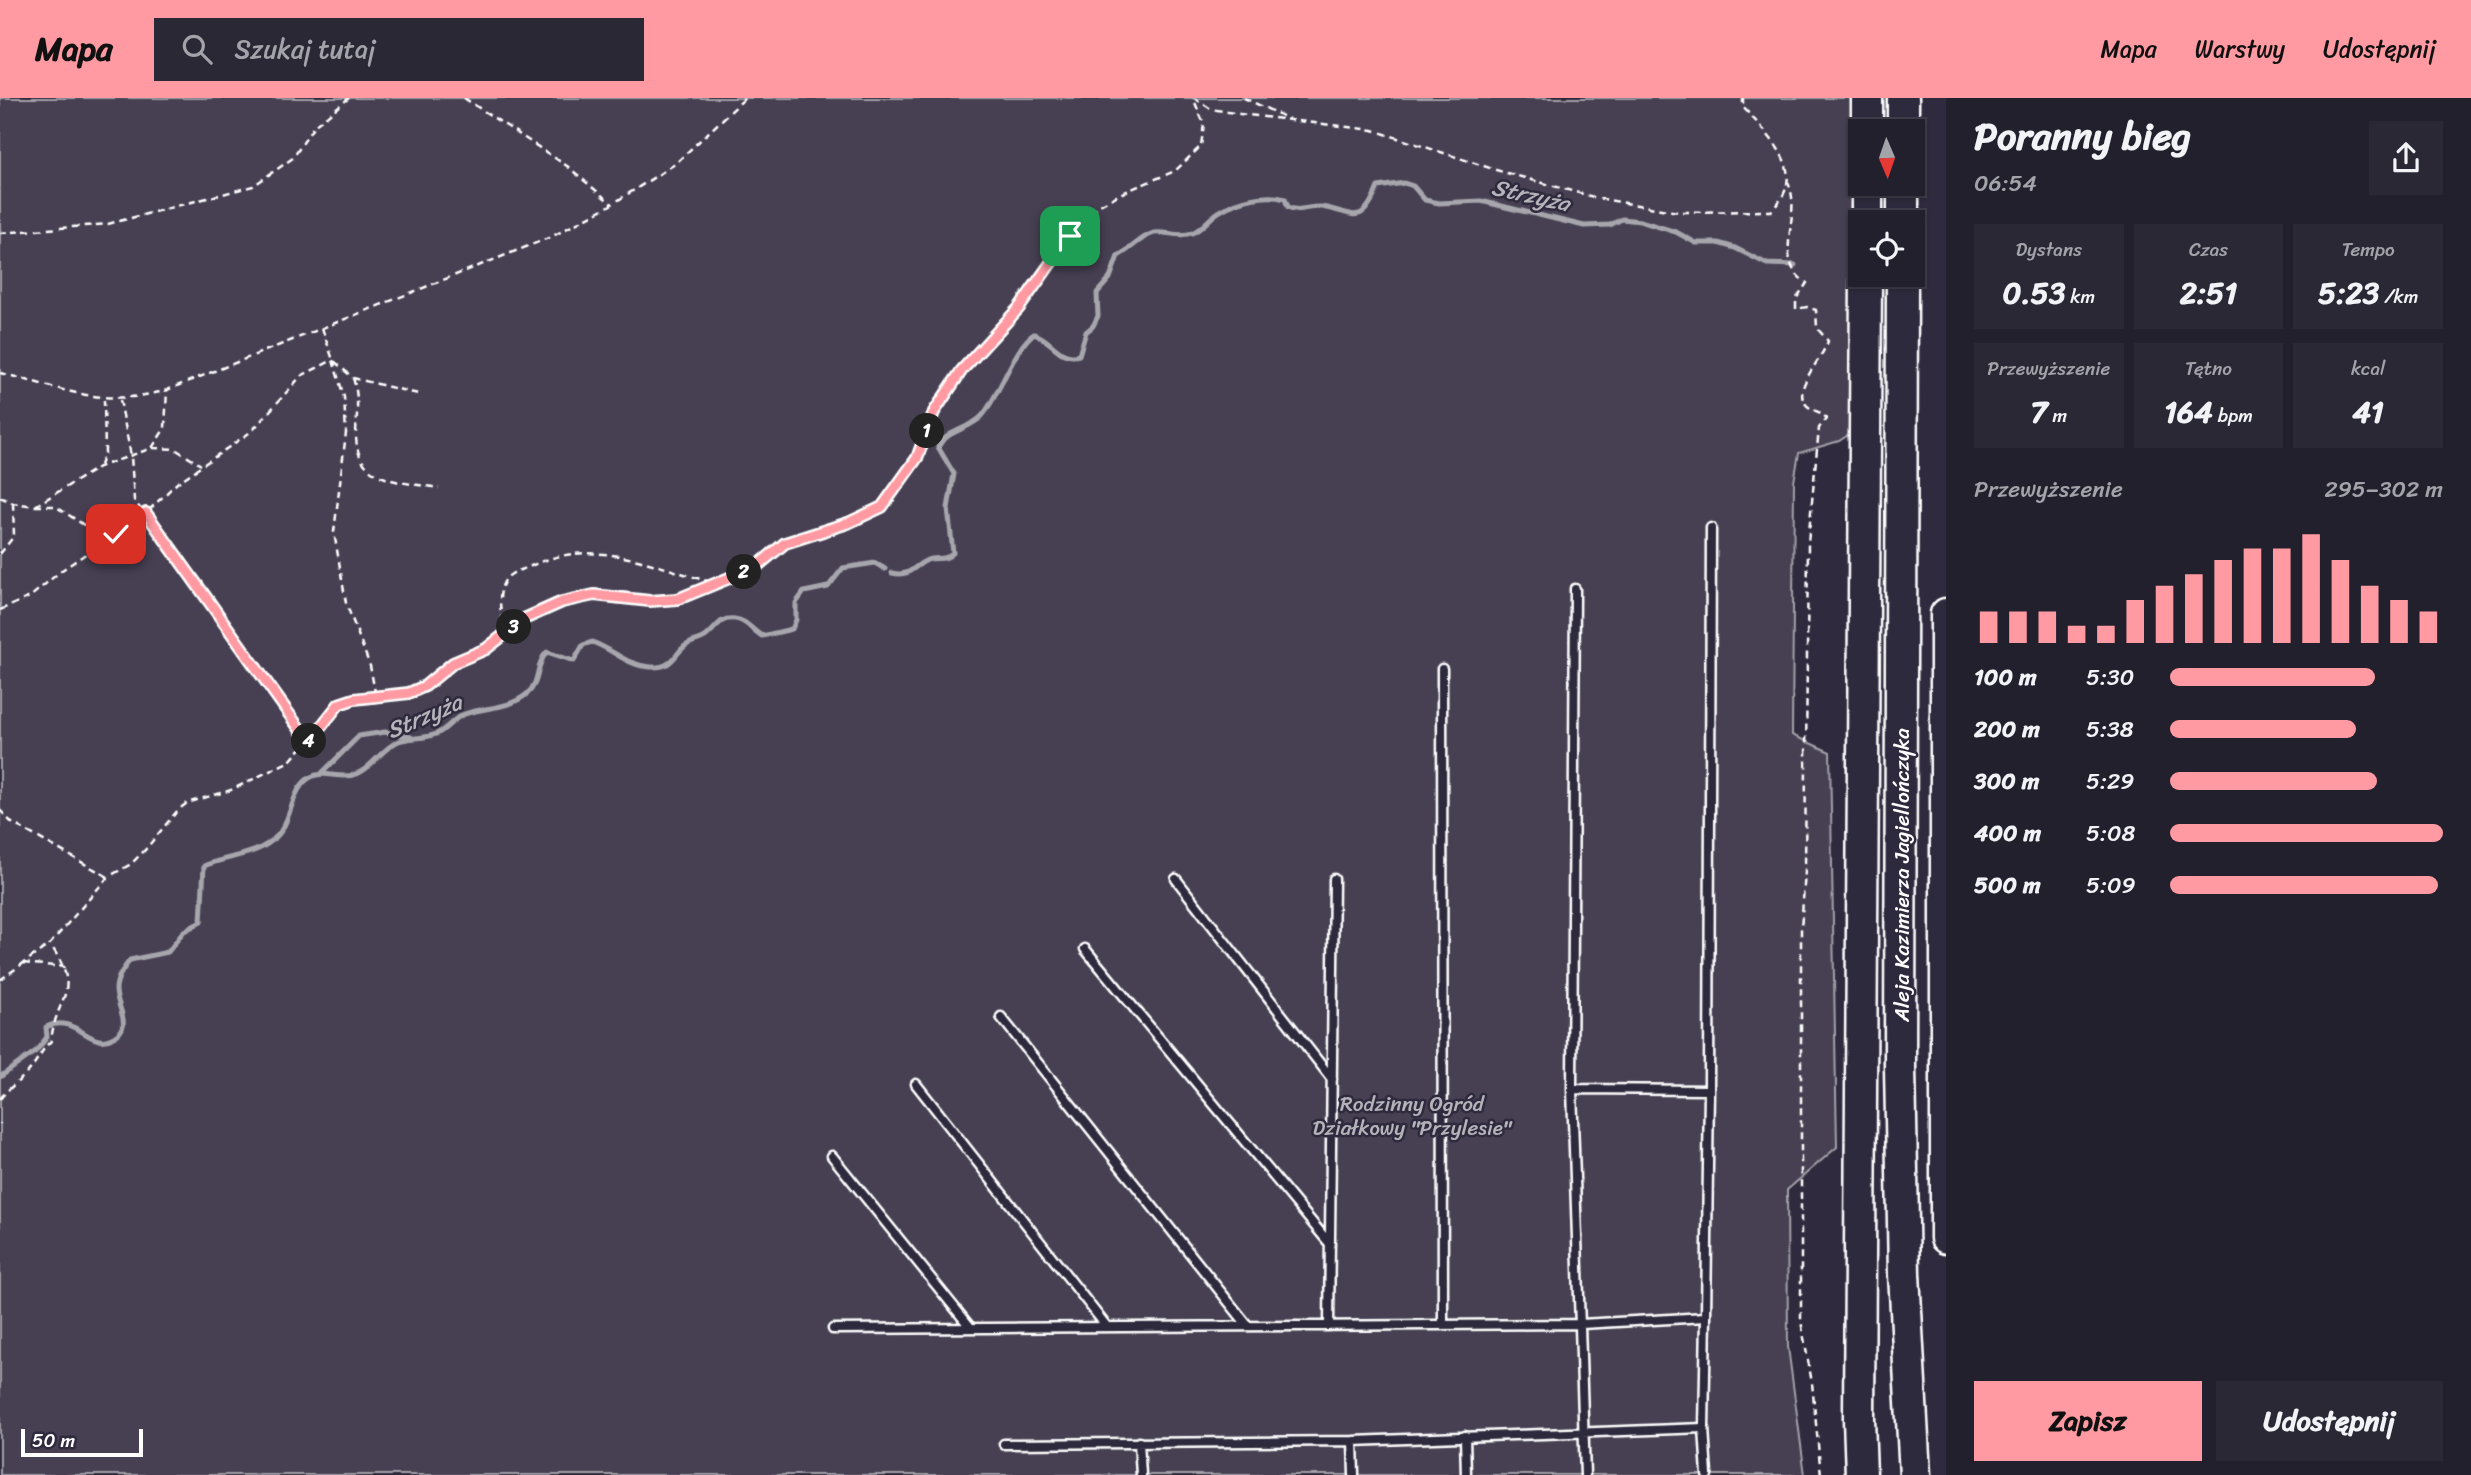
<!DOCTYPE html>
<html lang="pl">
<head>
<meta charset="utf-8">
<style>
  :root { --surface:#23202e; --page:#2b2836; --text:#f1f3f6; --muted:#a3a3aa; --line:#403e4a; --accent:#ff9aa2 }
  body { margin:0; font-family:Sriracha,sans-serif; background:var(--page); color:var(--text); height:100vh; display:flex; flex-direction:column; font-size:26px; white-space:nowrap }
  * { box-sizing:border-box; margin:0 }
  p { font-size:23px; color:var(--muted) }
  .icon { flex:none; width:38px; height:38px; fill:none; stroke:currentColor; stroke-width:2; stroke-linecap:round; stroke-linejoin:round }
  .map { position:relative; flex:1; overflow:hidden }
  .side { display:flex; flex-direction:column; background:var(--surface); width:525px }
  .side>* { flex:none }
  .needle { width:46px; rotate:178deg }
  .tools { position:absolute; left:1848px; top:21px; display:grid; gap:14px }
  .tools a { display:grid; place-items:center; width:77px; height:77px; border-radius:0px; background:var(--surface); box-shadow:0 2px 5px #0004,0 0 0 2px var(--line); font-size:35px }
  .scale { position:absolute; left:21px; bottom:18px; width:122px; box-sizing:border-box; padding-left:7px; border:4px solid #fff; border-top:0; font-size:19px; line-height:24px; white-space:nowrap; color:#fff; -webkit-text-stroke:5px #2f2a3d; paint-order:stroke }
  .pin { position:absolute; display:grid; place-items:center; width:60px; height:60px; color:#fff; margin:-30px; border-radius:14px; box-shadow:0 4px 10px #0006 }
  .km { position:absolute; width:35px; height:35px; margin:-18px; border-radius:50%; background:#222; color:#fff; font-size:19px; line-height:35px; text-align:center }
  .round { display:grid; place-items:center; flex:none; width:74px; height:74px; border-radius:0px; background:var(--page) }
  .overview { display:flex; align-items:center; justify-content:space-between; height:119px; padding:0 28px }
  h1 { font-size:38px; font-weight:800; line-height:52px }
  .stats { display:grid; grid-template-columns:repeat(3,1fr); gap:10px; height:119px; padding:7px 28px }
  .stats div { display:grid; align-content:center; border-radius:0px; background:var(--page); text-align:center }
  .stats b { font-size:30px; font-weight:800 }
  .stats small { font-size:19px; font-weight:400 }
  .stats p { font-size:19px }
  .chart { height:196px; padding:14px 28px }
  .chart p { display:flex; justify-content:space-between }
  .chart svg { width:100%; height:126px; margin-top:7px; stroke:var(--accent); stroke-width:6 }
  .primary-button { display:flex; gap:14px; margin-top:auto; padding:14px 28px }
  .primary-button a { flex:1; height:80px; border-radius:0px; background:var(--accent); color:#111; font-size:28px; font-weight:800; line-height:80px; text-align:center }
  .primary-button a+a { background:var(--page); color:var(--text) }
  ul { padding:0 28px; list-style:none; font-size:23px }
  li { display:grid; grid-template-columns:112px 84px 1fr; align-items:center; height:52px }
  li i { height:18px; border-radius:9px; background:var(--accent) }
  header { display:flex; align-items:center; gap:42px; box-sizing:border-box; height:98px; padding:0 35px; background:var(--accent); color:#111 }
  header strong { font-size:33px }
  nav { display:flex; gap:38px; margin-inline-start:auto; font-size:24px }
  .search { width:490px; height:63px; background:var(--page); display:flex; align-items:center; gap:18px; box-sizing:border-box; padding:0 24px; border-radius:0px; color:var(--muted); font-size:26px }
  main { display:flex; flex:1; min-height:0 }
  .map>svg:first-child { display:block }
</style>
</head>
<body>
<header>
<strong>Mapa</strong>
<div class="search"><svg class="icon" aria-label="search" viewBox="0 0 24 24"><circle cx="10" cy="10" r="6"/><path d="M15 15l6 6"/></svg>Szukaj tutaj</div>
<nav><a>Mapa</a><a>Warstwy</a><a>Udostępnij</a></nav>
</header>
<main>
<div class="map">
<svg width="1946" height="1377" viewBox="0 0 1946 1377">
  <rect width="100%" height="100%" fill="#2f2a3d"/>
  <filter id="ink" filterUnits="userSpaceOnUse"><feTurbulence type="fractalNoise" baseFrequency=".0143" numOctaves="2"/><feDisplacementMap in="SourceGraphic" scale="14" xChannelSelector="R" yChannelSelector="G"/><feConvolveMatrix kernelMatrix="1 2 1 2 8 2 1 2 1" color-interpolation-filters="sRGB"/></filter>
  <g filter="url(#ink)">
    <path fill="#464152" stroke="#a2a0a8" stroke-width="2" d="M 0,0 L 1856,0 L 1856,332 L 1839,343 L 1799,355 L 1794,384 L 1792,637 L 1830,654 L 1837,1049 L 1787,1092 L 1788,1249 L 1805,1377 L 0,1377 Z"/>
    <g fill="none" stroke-linecap="round" stroke-linejoin="round">
      <path stroke="#a7a6ad" stroke-width="5" d="M 892,475 C 911,479 912,469 927,462 C 937,458 944,464 953,455 L 948,410 L 954,376 L 938,349 C 948,331 969,332 982,318 C 998,300 1016,246 1034,236 C 1052,241 1059,263 1079,257 L 1086,234 L 1093,228 L 1098,218 L 1097,195 L 1110,180 L 1118,158 C 1132,151 1140,139 1154,135 C 1167,133 1179,140 1192,135 C 1204,130 1210,118 1222,112 C 1239,102 1266,95 1285,101 L 1288,109 C 1299,115 1308,108 1321,109 C 1354,114 1361,131 1378,89 L 1404,85 L 1413,88 L 1425,102 L 1439,105 L 1481,103 L 1584,128 L 1610,127 L 1622,121 L 1640,123 L 1676,134 L 1696,145 L 1718,145 L 1735,150 L 1767,166 L 1795,167
        M 321,676 L 359,638 L 385,634 L 411,639
        M 0,979 L 36,953 L 47,939 L 46,929 C 76,915 90,952 112,940 C 135,929 116,909 116,892 C 116,880 124,870 130,862 L 168,854 L 184,833 L 201,824 L 204,768 C 228,757 257,759 277,738 C 292,723 291,689 311,679 C 324,672 339,681 353,677 C 371,673 381,650 399,643 C 411,639 425,641 436,636 C 446,632 452,622 462,617 C 482,608 506,613 527,596 C 541,584 535,566 547,554 L 574,563 L 583,547 L 592,544 C 613,551 627,568 651,569 C 673,570 673,558 685,548 C 691,543 699,543 705,539 C 717,531 718,519 735,521 C 746,522 753,533 762,538 L 792,531 L 796,522 L 796,505 L 804,494 L 828,489 L 843,470 L 875,465 L 885,471"/>
      <defs>
        <path id="lane" d="M 1442,571 L 1443,1227
          M 1176,781 L 1332,981
          M 1085,851 L 1330,1146
          M 1001,919 L 1248,1228
          M 916,986 L 1107,1229
          M 1572,991 L 1575,491
          M 832,1058 L 971,1230
          M 1706,1219 L 1704,1330 L 1707,1377
          M 1329,1228 L 1334,781
          M 833,1231 L 1581,1226 L 1706,1219 L 1709,992
          M 1465,1338 L 1466,1377
          M 1353,1343 L 1354,1377
          M 1139,1344 L 1141,1377
          M 1004,1346 L 1353,1343 L 1704,1330
          M 1585,1377 L 1572,991 L 1709,992 L 1711,430"/>
        <path id="highway" d="M 1867,33 L 1867,0
          M 1903,33 L 1903,0
          M 1867,124 L 1867,86
          M 1903,124 L 1903,86
          M 1902,177 L 1900,969 L 1904,1176 L 1915,1377
          M 1946,516 L 1946,1140
          M 1861,1377 L 1859,1321 L 1866,177"/>
      </defs>
      <use href="#lane" stroke="#fff" stroke-width="13"/>
      <use href="#highway" stroke="#fff" stroke-width="35"/>
      <path stroke="#fff" stroke-width="2.5" stroke-dasharray="7 5" stroke-linecap="butt" d="M 464,0 L 567,68 L 612,106
        M 1194,0 L 1211,11 L 1240,16 L 1373,32 L 1496,72 L 1597,100 L 1678,114 L 1771,113 C 1811,74 1770,40 1743,9 L 1743,0
        M 1244,0 L 1289,21
        M 1787,83 C 1805,115 1769,162 1807,185 L 1796,201 L 1796,211 L 1807,209 L 1816,212 L 1817,230 L 1828,243 C 1819,269 1777,303 1824,316 L 1826,321 L 1819,330 L 1808,445 L 1805,773 L 1801,832 L 1801,1223 L 1812,1285 L 1821,1377
        M 0,135 L 108,126 L 253,88 L 293,60 L 314,28 L 349,0
        M 322,230 L 333,262 L 353,280 L 418,296
        M 0,275 C 63,290 101,311 167,292 L 551,139 L 609,108 L 675,66 L 745,0
        M 353,280 C 359,298 357,314 356,334 C 355,386 399,383 439,390
        M 120,302 L 131,358 L 134,402 L 309,644
        M 153,350 L 175,351 L 201,367
        M 100,367 L 105,355 L 104,302
        M 0,399 L 13,405 L 35,408 L 99,369 L 152,350 L 165,330 L 167,292
        M 35,408 L 55,408 L 87,429 L 115,435
        M 0,456 L 14,438 L 13,405
        M 0,512 L 30,499 L 62,472 L 146,415 L 177,385 L 252,333 L 301,278 L 333,262 L 344,299 L 346,335 L 334,434 L 346,505 L 370,568 L 376,599
        M 505,536 C 502,520 496,499 504,484 C 510,473 520,473 531,468 C 595,438 653,468 717,486
        M 0,712 L 12,725 L 108,779
        M 23,865 L 65,869
        M 0,882 L 50,846 L 108,779 L 131,766 L 145,752 L 178,712 L 187,705 L 231,692 L 290,663 L 339,606 L 354,601 L 409,595 L 425,588 L 453,565 L 486,551 L 524,521 L 562,504 L 594,497 L 650,503 L 678,501 L 756,469 L 785,445 L 848,425 L 882,409 L 917,360 L 934,314 L 962,272 L 990,245 L 1019,210 L 1070,138 L 1098,108 L 1122,95 L 1175,73 L 1201,48 L 1204,26 L 1193,0
        M 0,1001 C 8,990 19,984 28,974 C 37,964 41,952 51,943 C 56,896 84,896 50,846
        M 0,1025 L 0,1026"/>
      <use href="#lane" stroke="#2f2a3d" stroke-width="8"/>
      <use href="#highway" stroke="#2f2a3d" stroke-width="30"/>
    </g>
  </g>
  <g fill="none" stroke-linecap="round" stroke-linejoin="round" filter="url(#ink)">
    <defs>
      <path id="route" d="M 116,436 L 146,415 L 309,644 L 339,606 L 354,601 L 409,595 L 425,588 L 453,565 L 486,551 L 524,521 L 562,504 L 594,497 L 650,503 L 678,501 L 756,469 L 785,445 L 848,425 L 882,409 L 917,360 L 934,314 L 962,272 L 1019,210 L 1070,138"/>
    </defs>
    <use href="#route" stroke="#fff" stroke-width="14"/>
    <use href="#route" stroke="#ff9aa2" stroke-width="9"/>
  </g>
  <g text-anchor="middle" stroke-width="5" stroke-linejoin="round" paint-order="stroke">
    <g font-size="21" fill="#fff" stroke="#2f2a3d">
      <text transform="translate(1902 777) rotate(-90)" y="7">Aleja Kazimierza Jagiellończyka</text>
    </g>
    <g font-size="21" fill="#b5b3ba" stroke="#2f2a3d">
      <text x="1412" y="1013">Rodzinny Ogród<tspan x="1412" dy="24">Działkowy "Przylesie"</tspan></text>
    </g>
    <g font-size="23" font-style="italic" fill="#b6b4bb" stroke="#2f2a3d">
      <text transform="translate(1531 97) rotate(13)" y="8">Strzyża</text>
      <text transform="translate(424 618) rotate(-23)" y="8">Strzyża</text>
    </g>
  </g>
</svg>
<div class="tools">
<a><svg class="needle" viewBox="-14 -14 28 28"><path d="M0-13l5 13h-10z" fill="#e53935"/><path d="M0 13l5-13h-10z" fill="#a3a3aa"/></svg></a>
<a><svg class="icon" aria-label="locate" viewBox="0 0 24 24"><circle cx="12" cy="12" r="6"/><path d="M12 2v4M12 18v4M2 12h4M18 12h4"/></svg></a>
</div>
<div class="scale">50 m</div>
<div class="pin" style="left:1070px;top:138px;background:#1e9e55"><svg class="icon" aria-label="arrive" viewBox="0 0 24 24"><path d="M6 21V4h12l-3 4 3 4H6"/></svg></div>
<div class="pin" style="left:116px;top:436px;background:#d93025"><svg class="icon" aria-label="check" viewBox="0 0 24 24"><path d="M5 12l5 5 9-10"/></svg></div>
<b class="km" style="left:927px;top:333px">1</b>
<b class="km" style="left:744px;top:474px">2</b>
<b class="km" style="left:514px;top:529px">3</b>
<b class="km" style="left:309px;top:643px">4</b>
</div>
<section class="side">
<div class="overview"><div><h1>Poranny bieg</h1><p>06:54</p></div><a class="round"><svg class="icon" aria-label="share" viewBox="0 0 24 24"><path d="M12 15V3M7 8l5-5 5 5M5 13v7h14v-7"/></svg></a></div>
<div class="stats">
<div><p>Dystans</p><b>0.53<small> km</small></b></div>
<div><p>Czas</p><b>2:51</b></div>
<div><p>Tempo</p><b>5:23<small> /km</small></b></div>
</div>
<div class="stats">
<div><p>Przewyższenie</p><b>7<small> m</small></b></div>
<div><p>Tętno</p><b>164<small> bpm</small></b></div>
<div><p>kcal</p><b>41</b></div>
</div>
<div class="chart"><p><span>Przewyższenie</span>295–302 m</p>
<svg viewBox="0 0 160 44" preserveAspectRatio="none"><path d="M5 44V33M15 44V33M25 44V33M35 44V38M45 44V38M55 44V29M65 44V24M75 44V20M85 44V15M95 44V11M105 44V11M115 44V6M125 44V15M135 44V24M145 44V29M155 44V33"/></svg>
</div>
<ul>
<li><b>100 m</b>5:30<i style="width:75%"></i></li>
<li><b>200 m</b>5:38<i style="width:68%"></i></li>
<li><b>300 m</b>5:29<i style="width:76%"></i></li>
<li><b>400 m</b>5:08<i style="width:100%"></i></li>
<li><b>500 m</b>5:09<i style="width:98%"></i></li>
</ul>
<div class="primary-button"><a>Zapisz</a><a>Udostępnij</a></div>
</section>
</main>
</body>
</html>
